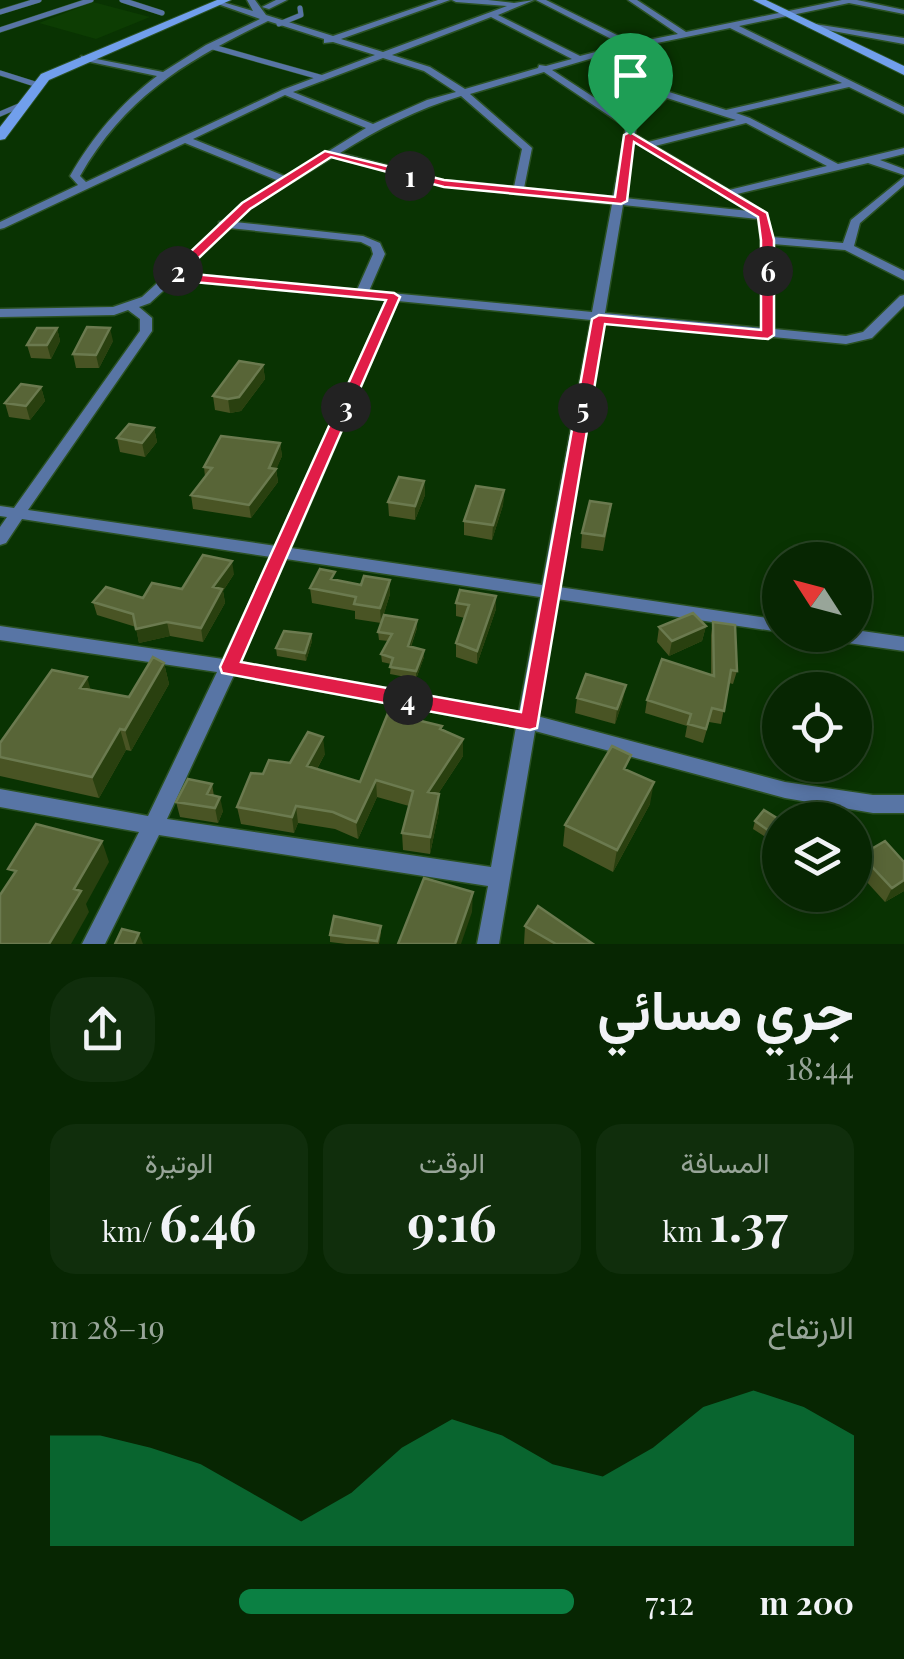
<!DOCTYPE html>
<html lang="ar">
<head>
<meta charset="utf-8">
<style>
  :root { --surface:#072602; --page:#102e0c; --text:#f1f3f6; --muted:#98a599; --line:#284324; --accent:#0b8043 }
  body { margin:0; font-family:"Playfair Display",Vazirmatn,serif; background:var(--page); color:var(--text); direction:rtl; height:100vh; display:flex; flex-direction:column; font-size:38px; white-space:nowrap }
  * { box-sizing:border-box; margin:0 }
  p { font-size:32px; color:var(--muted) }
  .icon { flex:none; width:55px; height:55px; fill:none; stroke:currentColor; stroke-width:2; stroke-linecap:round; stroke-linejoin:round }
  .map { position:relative; height:944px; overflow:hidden; direction:ltr }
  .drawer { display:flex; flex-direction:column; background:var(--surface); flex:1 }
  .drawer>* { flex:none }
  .needle { width:65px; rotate:306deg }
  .buttons { position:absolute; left:762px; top:542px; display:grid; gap:20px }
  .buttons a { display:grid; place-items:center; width:110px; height:110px; border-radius:50%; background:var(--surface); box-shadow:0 5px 15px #0003,0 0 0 2px var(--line); font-size:50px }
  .pin { position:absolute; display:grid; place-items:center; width:85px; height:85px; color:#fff; margin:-102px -42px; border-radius:50% 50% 50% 0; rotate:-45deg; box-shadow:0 0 10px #0007 }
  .pin .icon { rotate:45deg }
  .km { position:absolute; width:50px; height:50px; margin:-25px; border-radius:50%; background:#222; color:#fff; font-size:28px; line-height:50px; text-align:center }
  .round { display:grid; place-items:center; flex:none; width:105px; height:105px; border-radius:40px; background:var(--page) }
  .overview { display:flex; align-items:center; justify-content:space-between; height:170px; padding:0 50px }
  h1 { font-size:55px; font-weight:700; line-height:75px }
  .figures { display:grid; grid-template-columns:repeat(3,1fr); gap:15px; height:170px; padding:10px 50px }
  .figures div { display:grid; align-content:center; border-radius:25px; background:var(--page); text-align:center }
  .figures b { font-size:50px; font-weight:700 }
  .figures small { font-size:28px; font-weight:400 }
  .figures p { font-size:28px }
  .chart { height:280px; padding:20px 50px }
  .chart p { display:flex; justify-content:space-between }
  .chart svg { width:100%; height:180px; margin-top:10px; fill:var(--accent); opacity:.7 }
  ul { padding:0 50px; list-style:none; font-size:32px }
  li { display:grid; grid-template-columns:160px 120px 1fr; align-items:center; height:75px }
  li i { height:25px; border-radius:12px; background:var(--accent) }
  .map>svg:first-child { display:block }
</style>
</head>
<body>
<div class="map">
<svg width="904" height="944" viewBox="0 0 904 944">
  <rect width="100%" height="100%" fill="#093302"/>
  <path fill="#0d3d03" d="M 93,2 L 150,17 L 96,39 L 39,23 Z"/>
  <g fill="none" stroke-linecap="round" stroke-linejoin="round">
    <defs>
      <path id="lane" d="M 122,0 L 162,13
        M 0,12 L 39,0
        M 279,24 L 301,15 L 300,8
        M 0,30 L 91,0
        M 213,47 L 323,78
        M 0,73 L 38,85
        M 0,114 L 21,105"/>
      <path id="street" d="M 247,0 L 255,0 L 266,15 L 333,36 L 438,0 L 450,0 L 341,39 L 383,52 L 507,6 L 456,2 L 452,0 L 488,0 L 514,3 L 534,0 L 498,15 L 580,56 L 623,45 L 536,0 L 546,0 L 633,43 L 678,34 L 628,0 L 637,0 L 686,32 L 842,0 L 857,0 L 904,10 L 904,14 L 849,3 L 739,26 L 904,107 L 904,114 L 849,87 L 736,113 L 750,118 L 838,164 L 904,148 L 904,154 L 880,160 L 904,169 L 904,175 L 868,163 L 737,194 L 767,214 L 772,237 L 843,243 L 851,220 L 904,177 L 904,185 L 860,223 L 854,246 L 904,271 L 904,280 L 845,250 L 773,244 L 774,329 L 846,336 L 863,332 L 900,296 L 904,295 L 904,306 L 872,338 L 846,344 L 773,337 L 768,339 L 762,336 L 603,321 L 559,587 L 780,620 L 780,632 L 557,599 L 537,716 L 785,782 L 873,795 L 904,795 L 904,813 L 873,813 L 785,798 L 535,731 L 499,944 L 477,944 L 488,886 L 159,835 L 105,944 L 82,944 L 139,832 L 0,807 L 0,789 L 148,816 L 217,672 L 0,640 L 0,626 L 223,659 L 271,557 L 22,519 L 6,543 L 0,545 L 0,527 L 7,517 L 0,516 L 0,506 L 14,508 L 140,331 L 140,319 L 128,310 L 114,315 L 0,317 L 0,309 L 113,307 L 142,297 L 219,226 L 219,222 L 224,221 L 242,204 L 279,181 L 185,143 L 4,228 L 0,229 L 0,222 L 78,185 L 70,176 C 93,136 120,104 157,76 L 81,60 L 81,56 L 163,72 L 206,45 L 260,19 L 215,3 L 219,1 L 253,11 ZM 491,17 L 572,59 L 546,66 L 539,65 L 538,68 L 465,89 L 430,67 L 392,55 ZM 268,21 L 324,39 L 324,43 L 333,42 L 375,55 L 282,90 L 86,182 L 80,176 C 126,96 187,60 268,21 ZM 730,28 L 842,83 L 726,110 L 669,92 L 666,85 L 618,51 ZM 610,53 L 659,88 L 660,93 L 630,121 L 552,70 ZM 383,58 L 424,71 L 456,92 L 427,100 L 373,124 L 293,92 ZM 544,72 L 626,127 L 613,197 L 524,188 L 532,148 L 470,94 ZM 285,95 L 366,128 L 287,177 L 193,139 ZM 461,96 L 522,149 L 514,187 L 443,180 L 340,153 C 378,129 417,109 461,96 ZM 667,98 L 736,120 L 648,142 L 635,134 L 636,127 ZM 746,123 L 827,166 L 729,190 L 655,146 ZM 633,141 L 749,211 L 624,198 ZM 333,157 L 443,186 L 612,204 L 592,312 L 369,291 L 385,254 L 380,243 L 363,236 L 235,222 L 250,208 ZM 623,205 L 758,219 L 761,240 L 762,328 L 605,313 ZM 229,228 L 361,242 L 371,247 L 373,254 L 357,290 L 181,273 ZM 175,280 L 386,300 L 276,546 L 28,510 L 152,331 L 152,318 L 139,307 L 150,303 ZM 398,301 L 591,320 L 542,585 L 291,548 ZM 286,559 L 540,597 L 519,712 L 240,662 ZM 234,675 L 516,727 L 491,867 L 167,819 Z
        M 276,0 L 287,0 L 269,9 L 262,7 Z
        M 808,23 L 904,38 L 904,44 L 811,27 L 808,27 Z
        M 855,630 L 904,637 L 904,651 L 841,642 L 835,640 L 832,635 L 855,635 Z"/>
      <path id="secondary" d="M 217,0 L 231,0 L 49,80 L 5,139 L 0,140 L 0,127 L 41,74 Z
        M 753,0 L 766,0 L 904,66 L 904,75 Z"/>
    </defs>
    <use href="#lane" stroke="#2a5123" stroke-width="6"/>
    <use href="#street" stroke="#2a5123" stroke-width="3"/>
    <use href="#secondary" stroke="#2a5123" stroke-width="2"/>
    <use href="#lane" stroke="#5875a5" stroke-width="5"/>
    <use href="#street" fill="#5875a5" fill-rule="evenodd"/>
    <use href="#secondary" fill="#719fec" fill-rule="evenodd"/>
  </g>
  <path fill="#495424" d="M 57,328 L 60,341 L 51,359 L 31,358 L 27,345 Z
    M 113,341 L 99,368 L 76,368 L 73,354 Z
    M 263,365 L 265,379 L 241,411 L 230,413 L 215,410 L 213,396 Z
    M 41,387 L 45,401 L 30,420 L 9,417 L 5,403 Z
    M 154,428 L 157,442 L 145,457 L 120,452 L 117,438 Z
    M 280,443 L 282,456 L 276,469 L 278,482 L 251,518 L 193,509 L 191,495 L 205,477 L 204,467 Z
    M 424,481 L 425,495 L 415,520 L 389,516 L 388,502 Z
    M 504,490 L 503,505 L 492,540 L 464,535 L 464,521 Z
    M 609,519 L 603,551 L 581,548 L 582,533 Z
    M 234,574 L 223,591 L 225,603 L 203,642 L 170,636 L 139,643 L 136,627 L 97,615 L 93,602 L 143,598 L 182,589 Z
    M 335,579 L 390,594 L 381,623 L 355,619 L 355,611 L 312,603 L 310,588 Z
    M 456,603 L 496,609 L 477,664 L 456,657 L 456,643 L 465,618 L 456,616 Z
    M 713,622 L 737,671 L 733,684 L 729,683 L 721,724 L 709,722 L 703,743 L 685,737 L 687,726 L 645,713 L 647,700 L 711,675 L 711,635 Z
    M 706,626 L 702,641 L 669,656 L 657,642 L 659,627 Z
    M 417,628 L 411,647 L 424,650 L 424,657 L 416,679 L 390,674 L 391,664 L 382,662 L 381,654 L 388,641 L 379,640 L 378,632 Z
    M 311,634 L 312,641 L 306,661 L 277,656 L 276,648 Z
    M 164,663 L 169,684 L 131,751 L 126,750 L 99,798 L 0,776 L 0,743 L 90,689 L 129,697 Z
    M 577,698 L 623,700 L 615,724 L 575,713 Z
    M 442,726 L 442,730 L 463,739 L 463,756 L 438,794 L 439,811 L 430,854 L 403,850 L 402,833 L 409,806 L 377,797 L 358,839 L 335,829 L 298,823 L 294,833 L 241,824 L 237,807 L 263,774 L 290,763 L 325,754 L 317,769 L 360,782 Z
    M 629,771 L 650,804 L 613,872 L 563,846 L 565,825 Z
    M 212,784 L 214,796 L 223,811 L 218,823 L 180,817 L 176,802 Z
    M 780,820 L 779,828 L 770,840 L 753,829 L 755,821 Z
    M 861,855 L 904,862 L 904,891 L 885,902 L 856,870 Z
    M 381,926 L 381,933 L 379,944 L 346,944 L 330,942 L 330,935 Z
    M 525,926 L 593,944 L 524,944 Z"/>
  <path fill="#29400f" d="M 57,328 L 60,341 L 51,359 L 47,345 Z
    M 110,328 L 113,341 L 99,368 L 96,355 Z
    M 263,365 L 265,379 L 241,411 L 230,413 L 228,399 Z
    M 41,387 L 45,401 L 30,420 L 26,406 Z
    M 154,428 L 157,442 L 145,457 L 142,443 Z
    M 280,443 L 282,456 L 276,470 L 278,482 L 251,518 L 249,505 Z
    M 424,481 L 425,495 L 415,520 L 415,506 Z
    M 504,490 L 503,505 L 492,540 L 493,525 Z
    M 232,561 L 234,574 L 223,591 L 225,603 L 203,642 L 201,628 L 213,587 Z
    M 390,580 L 390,594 L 381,623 L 380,608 Z
    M 496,596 L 496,609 L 477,664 L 477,651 Z
    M 417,620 L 417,628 L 408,654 L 408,646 Z
    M 167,622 L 170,636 L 139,643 L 136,629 Z
    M 706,626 L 702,641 L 669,656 L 672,641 Z
    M 311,634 L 312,641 L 306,661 L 305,653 Z
    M 424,650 L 424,657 L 416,679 L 416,671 Z
    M 164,663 L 169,684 L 131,751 L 125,730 Z
    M 87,677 L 93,698 L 80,688 Z
    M 626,685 L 623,700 L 615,724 L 617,709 Z
    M 120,729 L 126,750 L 99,798 L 92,777 Z
    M 323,737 L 325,754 L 309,783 L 307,766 Z
    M 463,739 L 463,756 L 428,809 L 428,792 Z
    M 376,780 L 377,797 L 358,839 L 356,822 Z
    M 654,782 L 650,804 L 613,872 L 617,850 Z
    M 439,794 L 439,811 L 430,854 L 430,837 Z
    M 220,797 L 223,811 L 218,823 L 215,808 Z
    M 296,806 L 298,823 L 294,833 L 292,817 Z
    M 102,841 L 109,862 L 86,904 L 89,912 L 71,944 L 49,944 L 74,889 Z
    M 904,880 L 904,891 L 885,902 L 892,888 Z
    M 473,892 L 472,912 L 461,944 L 455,944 Z
    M 139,933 L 143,944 L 134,944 Z"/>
  <path fill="#586537" stroke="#6b7a4f" stroke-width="2.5" d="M 87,327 L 110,328 L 96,355 L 73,354 Z
    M 37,328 L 57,328 L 47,345 L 27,345 Z
    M 239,361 L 263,365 L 239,397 L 228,399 L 213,396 Z
    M 21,384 L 41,387 L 26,406 L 5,403 Z
    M 129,424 L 154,428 L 142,443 L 117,438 Z
    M 221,436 L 280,443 L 269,468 L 276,469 L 249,505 L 191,495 L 212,468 L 204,467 Z
    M 399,477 L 424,481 L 415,506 L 388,502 Z
    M 476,486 L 504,490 L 493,525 L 464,521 Z
    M 590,501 L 611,504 L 604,536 L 582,533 Z
    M 203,555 L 232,561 L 213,587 L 222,589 L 201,628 L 167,622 L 136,629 L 133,614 L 93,602 L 106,587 L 143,598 L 152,583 L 182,589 Z
    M 320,569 L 335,572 L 331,579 L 361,585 L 364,576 L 390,580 L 380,608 L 354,604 L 356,597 L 310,588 Z
    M 460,590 L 496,596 L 477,651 L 456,643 L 469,605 L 456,603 Z
    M 693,613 L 706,626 L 672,641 L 659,627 Z
    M 384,615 L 417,620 L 408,646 L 424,650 L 416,671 L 390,667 L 393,658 L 381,654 L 392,634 L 378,632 Z
    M 713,622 L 735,625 L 737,671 L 731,670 L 724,711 L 712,708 L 706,729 L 688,724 L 691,714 L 647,700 L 662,659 L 714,676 Z
    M 284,631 L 311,634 L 305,653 L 276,648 Z
    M 153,657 L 164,663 L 125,730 L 120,729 L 92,777 L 0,757 L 0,743 L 52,670 L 87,677 L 80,688 L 129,697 Z
    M 586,674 L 626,685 L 617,709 L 577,698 Z
    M 388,713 L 442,726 L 440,729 L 463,739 L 428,792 L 439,794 L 430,837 L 402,833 L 413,791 L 376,780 L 356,822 L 333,812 L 296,806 L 292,817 L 237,807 L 251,773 L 263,774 L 269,760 L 290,763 L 308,732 L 323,737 L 307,766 L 360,782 Z
    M 612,746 L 631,755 L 624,769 L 654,782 L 617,850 L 565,825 Z
    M 188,779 L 212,784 L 207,794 L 220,797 L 215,808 L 176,802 Z
    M 764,810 L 780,820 L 780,823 L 772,833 L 755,821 Z
    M 36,824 L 102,841 L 74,889 L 81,891 L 49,944 L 2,944 L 0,943 L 0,895 L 16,871 L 8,869 Z
    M 885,841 L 904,862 L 904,880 L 892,888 L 861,855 Z
    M 424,878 L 473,892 L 455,944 L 398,944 Z
    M 538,906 L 593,944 L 556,944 L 525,926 Z
    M 334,916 L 381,926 L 377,941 L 330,935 Z
    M 122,929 L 139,933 L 134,944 L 115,944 Z"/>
  <path fill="#e11d48" stroke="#fff" stroke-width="2.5" fill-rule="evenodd" d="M 630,132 L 767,213 L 774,240 L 774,335 L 768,339 L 605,324 L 537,728 L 530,730 L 222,673 L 220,667 L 386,300 L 172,280 L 168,279 L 168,273 L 242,203 L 325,151 L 444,180 L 615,197 L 624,135 ZM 634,142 L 758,217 L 761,240 L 761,330 L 599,315 L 592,319 L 521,712 L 241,662 L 400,297 L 394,293 L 183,273 L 250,209 L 331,157 L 444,187 L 621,204 L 627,201 Z"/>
</svg>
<div class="buttons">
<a><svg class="needle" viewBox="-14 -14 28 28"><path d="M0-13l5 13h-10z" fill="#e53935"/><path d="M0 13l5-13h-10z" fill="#98a599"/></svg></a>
<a><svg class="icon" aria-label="locate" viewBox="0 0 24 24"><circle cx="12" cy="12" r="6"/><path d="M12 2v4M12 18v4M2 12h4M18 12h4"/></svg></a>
<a><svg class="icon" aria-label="layers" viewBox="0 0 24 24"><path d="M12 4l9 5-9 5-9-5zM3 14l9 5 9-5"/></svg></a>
</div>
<div class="pin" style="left:630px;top:135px;background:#1e9e55"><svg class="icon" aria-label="arrive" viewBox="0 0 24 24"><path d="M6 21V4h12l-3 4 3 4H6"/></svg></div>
<b class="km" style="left:410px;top:176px">1</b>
<b class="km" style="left:178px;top:271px">2</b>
<b class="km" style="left:346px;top:407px">3</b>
<b class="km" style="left:408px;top:700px">4</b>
<b class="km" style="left:583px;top:408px">5</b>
<b class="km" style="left:768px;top:271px">6</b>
</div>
<section class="drawer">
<div class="overview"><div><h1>جري مسائي</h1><p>18:44</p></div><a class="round"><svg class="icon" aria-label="share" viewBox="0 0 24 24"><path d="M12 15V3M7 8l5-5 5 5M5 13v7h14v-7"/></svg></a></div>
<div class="figures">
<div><p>المسافة</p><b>1.37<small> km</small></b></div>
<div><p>الوقت</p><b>9:16</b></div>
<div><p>الوتيرة</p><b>6:46<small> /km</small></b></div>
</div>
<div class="chart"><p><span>الارتفاع</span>19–28 m</p>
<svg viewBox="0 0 160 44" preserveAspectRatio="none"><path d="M0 44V17L10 17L20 20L30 24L40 31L50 38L60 31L70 20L80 13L90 17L100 24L110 27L120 20L130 10L140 6L150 10L160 17V44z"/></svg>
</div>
<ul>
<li><b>200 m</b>7:12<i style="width:64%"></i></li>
</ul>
</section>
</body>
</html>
